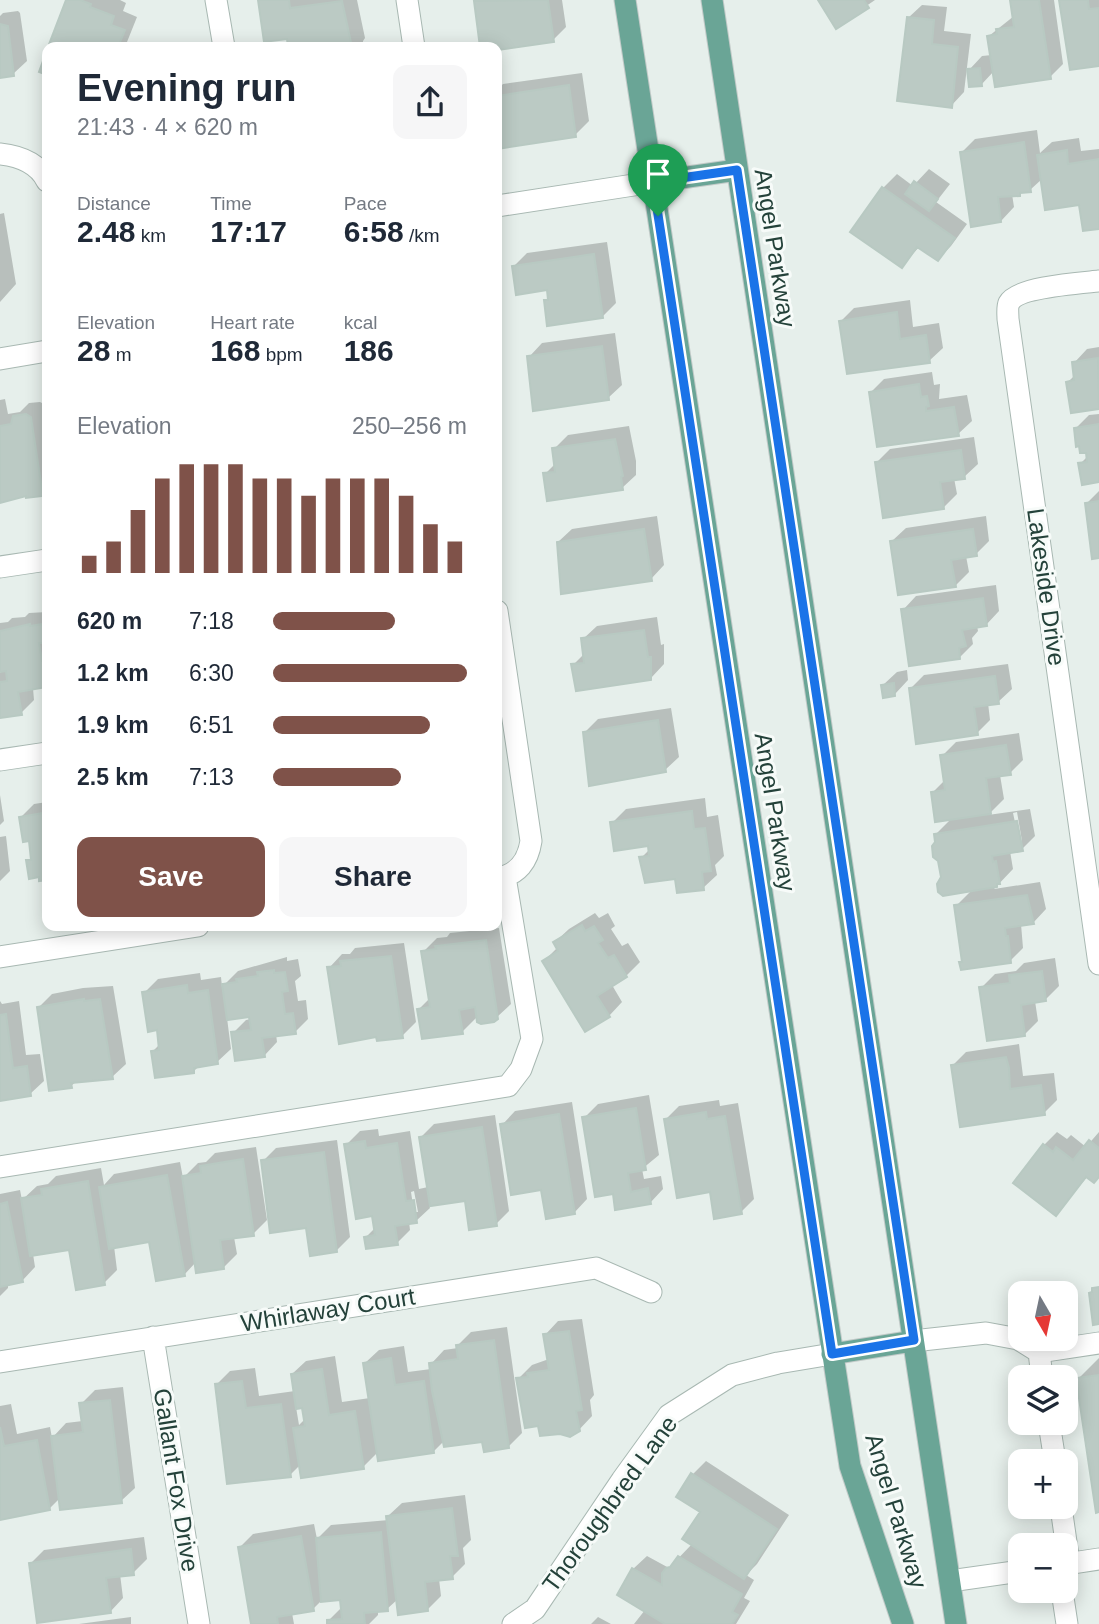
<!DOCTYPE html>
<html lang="en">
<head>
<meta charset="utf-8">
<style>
  :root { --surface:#fff; --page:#f6f6f7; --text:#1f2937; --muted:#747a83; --accent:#7f5249 }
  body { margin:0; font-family:Arial,sans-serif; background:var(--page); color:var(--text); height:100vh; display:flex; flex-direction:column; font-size:26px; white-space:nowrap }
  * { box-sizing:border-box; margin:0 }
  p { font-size:23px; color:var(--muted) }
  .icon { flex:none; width:38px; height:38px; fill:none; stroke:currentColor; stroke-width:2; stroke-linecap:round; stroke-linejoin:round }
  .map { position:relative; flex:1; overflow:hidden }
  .details { position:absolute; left:42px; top:42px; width:460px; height:889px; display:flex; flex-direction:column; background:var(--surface); border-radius:14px; box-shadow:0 4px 18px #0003 }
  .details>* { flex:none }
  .needle { width:46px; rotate:171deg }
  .fabs { position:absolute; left:1008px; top:1281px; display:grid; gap:14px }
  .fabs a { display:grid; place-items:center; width:70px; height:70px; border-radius:14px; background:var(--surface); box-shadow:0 4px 18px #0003; font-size:35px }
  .pin { position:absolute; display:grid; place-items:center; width:60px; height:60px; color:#fff; margin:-72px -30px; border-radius:50% 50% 50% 0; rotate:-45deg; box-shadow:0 0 7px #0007 }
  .pin .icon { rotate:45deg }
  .round { display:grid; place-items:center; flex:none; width:74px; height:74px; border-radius:14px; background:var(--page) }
  .overview { display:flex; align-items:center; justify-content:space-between; height:119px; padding:0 35px }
  h1 { font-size:38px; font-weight:800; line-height:52px }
  .metrics { display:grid; grid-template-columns:repeat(3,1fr); gap:10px; height:119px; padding:7px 35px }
  .metrics div { display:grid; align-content:center }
  .metrics b { font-size:30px; font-weight:800 }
  .metrics small { font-size:19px; font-weight:400 }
  .metrics p { font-size:19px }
  .chart { height:196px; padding:14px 35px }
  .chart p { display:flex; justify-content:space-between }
  .chart svg { width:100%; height:126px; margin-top:7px; stroke:var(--accent); stroke-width:6 }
  .cta { display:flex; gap:14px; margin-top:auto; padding:14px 35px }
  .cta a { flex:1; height:80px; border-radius:14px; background:var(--accent); color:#fff; font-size:28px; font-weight:800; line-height:80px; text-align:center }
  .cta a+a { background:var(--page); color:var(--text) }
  ul { padding:0 35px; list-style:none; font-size:23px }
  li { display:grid; grid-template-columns:112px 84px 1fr; align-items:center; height:52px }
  li i { height:18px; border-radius:9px; background:var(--accent) }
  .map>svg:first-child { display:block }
</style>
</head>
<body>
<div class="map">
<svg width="1099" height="1624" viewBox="0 0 1099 1624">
  <rect width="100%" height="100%" fill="#e6efeb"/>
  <path fill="#0003" fill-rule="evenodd" d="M 68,0 L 120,0 L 126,3 L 123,11 L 137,17 L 125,47 L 50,47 Z
    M 261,0 L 357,0 L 365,38 L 363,41 L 363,47 L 289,47 L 289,37 Z
    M 477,0 L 562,0 L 566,27 L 553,40 L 497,48 L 482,47 Z
    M 820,0 L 875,0 L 837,26 Z
    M 1012,0 L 1054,0 L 1063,64 L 1050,77 L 994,71 L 981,85 L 969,70 L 982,56 L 992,55 L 989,36 L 1014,16 Z
    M 1061,0 L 1099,0 L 1099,65 Z
    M 922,5 L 947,7 L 944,31 L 971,34 L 964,92 L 951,106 L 908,18 Z
    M 18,11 L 20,13 L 27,61 L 13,74 L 0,76 L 0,16 L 3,13 Z
    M 582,73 L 589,121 L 575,135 L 497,147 L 497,90 L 503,84 Z
    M 1037,130 L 1040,153 L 1052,142 L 1079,138 L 1081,151 L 1099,149 L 1099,227 L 1081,203 L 1042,179 L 1030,190 L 1012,194 L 1014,207 L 1001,221 L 962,152 L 975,139 Z
    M 929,169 L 950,184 L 936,202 L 967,224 L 951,246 L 938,259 L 920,246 L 902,266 L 853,232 L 883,188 L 897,174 L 913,186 Z
    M 4,213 L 16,284 L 0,302 L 0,214 Z
    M 607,242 L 616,303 L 602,317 L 546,301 L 549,297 L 548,288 L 514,266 L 527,253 Z
    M 910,300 L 913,327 L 939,323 L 943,348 L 929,361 L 841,321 L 854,308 Z
    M 615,333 L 622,385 L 608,398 L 529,357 L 542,343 Z
    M 1099,347 L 1099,407 L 1073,411 L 1068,382 L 1075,375 L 1074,363 L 1087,349 Z
    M 932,372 L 934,385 L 940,384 L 939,399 L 967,395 L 972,421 L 958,434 L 871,392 L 884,379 Z
    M 5,399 L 8,414 L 20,412 L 29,403 L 40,402 L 44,404 L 47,424 L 47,489 L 42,494 L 27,494 L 0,500 L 0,400 Z
    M 1099,414 L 1099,480 L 1080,464 L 1088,456 L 1075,429 L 1089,415 Z
    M 629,426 L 636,461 L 636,475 L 622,488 L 545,474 L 556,463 L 554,449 L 568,435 Z
    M 974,437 L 978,464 L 964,477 L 954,478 L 957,494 L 943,508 L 877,462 L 890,449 Z
    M 1099,491 L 1099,556 L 1087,503 Z
    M 657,516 L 664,565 L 651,579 L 562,592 L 558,542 L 572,529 Z
    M 986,516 L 989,541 L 976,554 L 966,556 L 969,572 L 956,585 L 892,541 L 906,528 Z
    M 996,585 L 999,611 L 986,625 L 977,626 L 978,631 L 972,638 L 973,644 L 960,657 L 903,610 L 916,596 Z
    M 47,612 L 47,686 L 33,688 L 34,700 L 21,713 L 0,716 L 0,673 L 3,670 L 0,670 L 0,623 L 8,622 L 12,618 L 25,617 L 29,613 Z
    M 657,617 L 661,645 L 664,644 L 664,664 L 651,678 L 573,665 L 585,653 L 583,639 L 597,626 Z
    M 1008,664 L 1012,689 L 998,702 L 988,703 L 990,720 L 977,733 L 910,689 L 924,675 Z
    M 907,670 L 908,680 L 895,694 L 883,685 L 897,672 Z
    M 671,708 L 679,757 L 665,770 L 585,732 L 598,719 Z
    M 1019,733 L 1023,760 L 1010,773 L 1000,775 L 1004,799 L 988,815 L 1030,809 L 1035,836 L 1022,849 L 1010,851 L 1013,869 L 994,889 L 1040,882 L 1046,909 L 1033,923 L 1021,924 L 1023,948 L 1010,961 L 961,963 L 964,960 L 956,906 L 972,890 L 943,878 L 936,834 L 953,817 L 933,792 L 945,780 L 942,756 L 956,742 ZM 1017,812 L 1022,841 L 1019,841 L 1013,813 Z
    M 0,795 L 4,821 L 0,825 Z
    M 705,798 L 707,817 L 718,815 L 724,856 L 715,865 L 717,875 L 703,888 L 677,877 L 641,858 L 650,849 L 650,844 L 612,823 L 626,809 Z
    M 47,802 L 47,878 L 41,879 L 28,861 L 32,857 L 30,839 L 21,817 L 34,804 Z
    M 6,836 L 10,871 L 0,881 L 0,837 Z
    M 595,913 L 599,918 L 608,913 L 615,926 L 611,929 L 622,946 L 628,943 L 640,962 L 626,976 L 612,985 L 622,1002 L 609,1016 L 544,961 L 558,947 L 555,942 L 569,929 Z
    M 499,928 L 511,1004 L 497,1017 L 478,1016 L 462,1032 L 419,1009 L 430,998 L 423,952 L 437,938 L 447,937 L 450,933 Z
    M 404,943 L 416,1022 L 402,1036 L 329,968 L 342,954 L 350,954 L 355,948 Z
    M 287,957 L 287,961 L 298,959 L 301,976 L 295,981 L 298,1001 L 306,1000 L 308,1019 L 295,1032 L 276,1034 L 277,1042 L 264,1056 L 233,1033 L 246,1020 L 251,1019 L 250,1015 L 227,1018 L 231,1049 L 217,1062 L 200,1065 L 194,1071 L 153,1051 L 160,1044 L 158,1028 L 144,993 L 158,979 L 200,973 L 201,980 L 221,977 L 222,987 L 238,971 Z
    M 1055,958 L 1059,986 L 1045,1000 L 1035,1001 L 1038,1021 L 1024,1035 L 981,988 L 995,974 L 1016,971 L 1024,963 Z
    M 113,986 L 126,1064 L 112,1077 L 78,1080 L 71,1086 L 39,1007 L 52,994 L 83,988 Z
    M 0,1001 L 2,1004 L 19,1001 L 26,1055 L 40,1054 L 44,1081 L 30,1094 L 0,1099 Z
    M 1019,1044 L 1023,1076 L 1054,1073 L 1057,1100 L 1044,1113 L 953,1065 L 966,1052 Z
    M 649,1095 L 659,1155 L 642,1169 L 644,1179 L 661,1176 L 663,1189 L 650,1203 L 614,1192 L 584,1118 L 598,1104 Z
    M 719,1100 L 720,1106 L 738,1103 L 754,1199 L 741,1212 L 711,1190 L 666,1119 L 679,1106 Z
    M 572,1102 L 587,1199 L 574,1213 L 543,1188 L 502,1125 L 515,1111 Z
    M 495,1115 L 509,1211 L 496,1224 L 466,1199 L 429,1205 L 430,1208 L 416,1221 L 409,1222 L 410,1230 L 397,1243 L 366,1237 L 376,1227 L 374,1214 L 346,1145 L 360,1131 L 378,1129 L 379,1136 L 410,1131 L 419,1189 L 428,1187 L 420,1138 L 434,1124 ZM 414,1191 L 418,1212 L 414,1212 L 411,1192 Z
    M 1057,1132 L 1067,1139 L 1071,1135 L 1086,1147 L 1099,1132 L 1099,1176 L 1088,1176 L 1056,1213 L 1044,1145 Z
    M 337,1140 L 350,1237 L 336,1251 L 308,1226 L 263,1161 L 276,1148 Z
    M 256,1147 L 267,1220 L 253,1234 L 234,1237 L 237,1254 L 223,1268 L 196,1262 L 184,1275 L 151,1239 L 114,1246 L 117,1270 L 104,1283 L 71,1248 L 33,1254 L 35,1267 L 22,1281 L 8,1284 L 8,1288 L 0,1296 L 0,1194 L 20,1190 L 22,1200 L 37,1186 L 48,1184 L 56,1176 L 101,1168 L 104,1185 L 114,1174 L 180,1162 L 183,1178 L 198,1163 L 206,1162 L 215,1153 Z
    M 582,1319 L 594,1395 L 590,1400 L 592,1416 L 576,1433 L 539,1424 L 518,1379 L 532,1365 L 549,1359 L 545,1335 L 558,1321 Z
    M 507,1327 L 522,1433 L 509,1446 L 483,1440 L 444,1441 L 434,1451 L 378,1452 L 363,1467 L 301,1464 L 290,1475 L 216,1385 L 230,1371 L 255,1368 L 259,1396 L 295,1391 L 292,1374 L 306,1361 L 335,1356 L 342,1402 L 370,1398 L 365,1363 L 379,1350 L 404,1346 L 408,1372 L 431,1369 L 431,1364 L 444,1350 L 458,1348 L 458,1345 L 471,1332 ZM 304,1406 L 306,1418 L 299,1425 L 296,1407 Z
    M 1099,1358 L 1099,1511 L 1078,1379 Z
    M 123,1387 L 135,1488 L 121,1501 L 60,1498 L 50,1508 L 0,1519 L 0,1406 L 11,1404 L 17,1434 L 50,1427 L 52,1438 L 66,1423 L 83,1421 L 81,1404 L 95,1390 Z
    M 706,1461 L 789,1515 L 757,1564 L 746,1575 L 754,1580 L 744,1598 L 750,1601 L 736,1624 L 634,1624 L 645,1610 L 633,1569 L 647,1556 L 669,1568 L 692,1544 L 702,1512 L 693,1474 Z
    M 465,1495 L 471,1540 L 463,1548 L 465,1564 L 452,1577 L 439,1579 L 441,1596 L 427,1610 L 398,1599 L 387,1609 L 378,1610 L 378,1615 L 369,1624 L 329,1624 L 328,1621 L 342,1607 L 342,1598 L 322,1600 L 313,1609 L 292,1613 L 294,1624 L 253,1624 L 239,1548 L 253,1534 L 314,1524 L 317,1539 L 331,1525 L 389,1520 L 388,1516 L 402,1503 Z
    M 144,1537 L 147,1559 L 133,1573 L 120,1574 L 123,1598 L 110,1612 L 31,1563 L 44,1550 Z
    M 131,1617 L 131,1624 L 79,1624 Z
    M 598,1617 L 611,1624 L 591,1624 Z"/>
  <path fill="#bbcac4" stroke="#b8c9c2" stroke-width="2" d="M 66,0 L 80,0 L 91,4 L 90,7 L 114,16 L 111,25 L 125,30 L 118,47 L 48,47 Z
    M 258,0 L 289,0 L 290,8 L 342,1 L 352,47 L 288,47 L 287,39 L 264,42 Z
    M 548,0 L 554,42 L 497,50 L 497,47 L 480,47 L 474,1 Z
    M 818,0 L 864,0 L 869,8 L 836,29 Z
    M 1010,0 L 1039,0 L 1051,79 L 995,87 L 987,36 L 997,34 L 996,29 L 1014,27 Z
    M 1059,0 L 1088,0 L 1089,9 L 1099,8 L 1099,66 L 1070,70 Z
    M 907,17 L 934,20 L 932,44 L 958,47 L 952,108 L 897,101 Z
    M 0,24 L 8,26 L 14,76 L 0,78 Z
    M 47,50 L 47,75 L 39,72 Z
    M 980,68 L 982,86 L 969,87 L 967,69 Z
    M 569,85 L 576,137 L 497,149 L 497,96 Z
    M 1024,142 L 1031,192 L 1020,193 L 1020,196 L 998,197 L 1001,222 L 971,227 L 960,152 Z
    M 1067,150 L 1068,164 L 1099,159 L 1099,229 L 1083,231 L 1079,205 L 1045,210 L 1037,155 Z
    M 914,181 L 938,199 L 929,211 L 905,194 Z
    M 882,187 L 955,238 L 938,261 L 917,247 L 902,268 L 850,232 Z
    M 594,254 L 603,318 L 547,326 L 544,300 L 548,300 L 547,290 L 516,295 L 512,266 Z
    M 897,312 L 900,339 L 926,335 L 930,363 L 847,374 L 839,321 Z
    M 602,346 L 609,400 L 533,411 L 527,356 Z
    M 1098,358 L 1099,409 L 1071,413 L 1066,382 L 1074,380 L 1072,362 Z
    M 919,384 L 921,397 L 927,396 L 929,406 L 926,407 L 926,411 L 954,407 L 959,436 L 877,447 L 869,392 Z
    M 26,414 L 31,417 L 43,496 L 26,498 L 26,496 L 0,503 L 0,426 L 11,424 L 13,416 Z
    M 1099,424 L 1099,482 L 1082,485 L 1078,463 L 1087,462 L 1086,453 L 1080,453 L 1079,446 L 1076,447 L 1074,428 Z
    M 615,439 L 623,476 L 621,477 L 623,490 L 547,501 L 543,473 L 555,472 L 552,448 Z
    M 961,450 L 965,479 L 940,482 L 944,509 L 883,518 L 875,462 Z
    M 1099,501 L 1099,558 L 1092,559 L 1085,503 Z
    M 644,529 L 652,581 L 561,594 L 557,542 Z
    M 973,529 L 977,556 L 951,560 L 956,587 L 898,595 L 890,541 Z
    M 983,598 L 987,626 L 962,630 L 966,646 L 959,648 L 960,659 L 909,666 L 901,609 Z
    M 30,624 L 30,626 L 43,624 L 46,643 L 39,643 L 42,661 L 47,661 L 47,687 L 18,692 L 22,715 L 0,718 L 0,682 L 7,681 L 6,671 L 0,672 L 0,631 Z
    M 644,630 L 648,657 L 651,657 L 651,680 L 576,691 L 571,664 L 584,663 L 581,638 Z
    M 995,676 L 999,704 L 974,707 L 978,735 L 916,744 L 909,688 Z
    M 894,683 L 895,696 L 883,698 L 881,685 Z
    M 658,720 L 666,772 L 589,786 L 583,732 Z
    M 1006,745 L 1011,775 L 986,778 L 991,814 L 935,822 L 931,792 L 945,790 L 940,755 Z
    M 692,811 L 694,829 L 705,828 L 711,871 L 702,872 L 704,890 L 677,893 L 675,879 L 645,883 L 639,857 L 649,856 L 648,846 L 614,851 L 610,822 Z
    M 43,813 L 47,813 L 47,880 L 39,881 L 39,877 L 29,879 L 26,860 L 31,860 L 29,841 L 23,842 L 19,817 Z
    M 1017,821 L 1023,851 L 992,856 L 993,862 L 996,861 L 1000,884 L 997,884 L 997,887 L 943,896 L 938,892 L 937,884 L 941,877 L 938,861 L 933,857 L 932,846 L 935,842 L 934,834 Z
    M 1027,895 L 1034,924 L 1005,928 L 1006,936 L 1008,936 L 1011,963 L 961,970 L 959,962 L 962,962 L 954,905 Z
    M 582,925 L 585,931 L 594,926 L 603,940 L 598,943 L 608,958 L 614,955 L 627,977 L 597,996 L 610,1017 L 585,1032 L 542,961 L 558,951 L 553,942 Z
    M 486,940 L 498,1019 L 494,1022 L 481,1024 L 477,1022 L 475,1007 L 459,1010 L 463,1034 L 422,1039 L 417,1009 L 430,1007 L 421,951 L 436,949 L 435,946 Z
    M 391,956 L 403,1038 L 377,1041 L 376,1037 L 339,1044 L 327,967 L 341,966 L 340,961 Z
    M 274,970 L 274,973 L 285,972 L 288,991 L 282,992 L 285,1014 L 293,1013 L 296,1034 L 262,1038 L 265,1057 L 235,1061 L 231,1032 L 251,1030 L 249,1017 L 227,1020 L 222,984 L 237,982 L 236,979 L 258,976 L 257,972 Z
    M 1042,971 L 1046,1001 L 1021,1005 L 1025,1036 L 987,1041 L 979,987 L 1010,983 L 1009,975 Z
    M 187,985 L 188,993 L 208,990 L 218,1064 L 194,1068 L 194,1073 L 155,1078 L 151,1051 L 159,1050 L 157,1030 L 148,1032 L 142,992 Z
    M 84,999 L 84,1001 L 100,999 L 113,1079 L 71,1083 L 72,1088 L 49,1091 L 37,1007 Z
    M 6,1014 L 13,1068 L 27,1066 L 31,1096 L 0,1101 L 0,1015 Z
    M 1006,1057 L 1009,1068 L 1010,1089 L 1041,1085 L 1045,1115 L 960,1127 L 951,1065 Z
    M 636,1108 L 646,1170 L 628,1173 L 631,1192 L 648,1188 L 651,1204 L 615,1210 L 613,1194 L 595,1197 L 582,1117 Z
    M 706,1112 L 707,1119 L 725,1116 L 742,1214 L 714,1219 L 710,1192 L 677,1198 L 664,1119 Z
    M 559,1114 L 575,1214 L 546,1219 L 541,1190 L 511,1195 L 500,1124 Z
    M 482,1127 L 497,1226 L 469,1230 L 465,1201 L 430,1206 L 419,1137 Z
    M 1089,1140 L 1099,1148 L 1099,1177 L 1094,1183 L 1086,1177 L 1056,1216 L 1013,1183 L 1043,1144 L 1053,1152 L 1056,1147 L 1073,1160 Z
    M 365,1141 L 366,1148 L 397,1143 L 406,1201 L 414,1200 L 417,1223 L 395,1226 L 398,1245 L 366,1249 L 364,1237 L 375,1235 L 372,1216 L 356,1219 L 344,1144 Z
    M 324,1152 L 337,1252 L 310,1256 L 306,1228 L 270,1233 L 261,1160 Z
    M 243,1159 L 254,1236 L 220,1240 L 224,1269 L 196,1273 L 182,1176 L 201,1173 L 200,1166 Z
    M 167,1175 L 185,1276 L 156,1281 L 149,1242 L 109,1249 L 99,1187 Z
    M 88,1181 L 105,1285 L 76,1290 L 69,1250 L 30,1256 L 21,1198 L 42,1195 L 41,1189 Z
    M 7,1202 L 23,1282 L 0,1287 L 0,1204 Z
    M 1099,1287 L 1099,1324 L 1093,1325 L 1089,1293 L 1092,1292 L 1092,1288 Z
    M 569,1331 L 582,1410 L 576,1411 L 580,1431 L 570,1437 L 560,1434 L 540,1436 L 538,1426 L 525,1428 L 516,1378 L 528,1377 L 527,1373 L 549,1370 L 543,1334 Z
    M 494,1340 L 509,1448 L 484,1452 L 482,1442 L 444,1447 L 432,1391 L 429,1363 L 458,1359 L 456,1345 Z
    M 391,1358 L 395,1385 L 424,1381 L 434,1453 L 378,1461 L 363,1363 Z
    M 322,1369 L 329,1415 L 355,1411 L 364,1469 L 301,1478 L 293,1428 L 305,1426 L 302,1408 L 296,1409 L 291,1374 Z
    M 1099,1375 L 1099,1512 L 1096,1513 L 1076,1378 Z
    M 242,1381 L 246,1408 L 281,1404 L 291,1477 L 227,1484 L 215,1384 Z
    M 110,1400 L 122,1503 L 60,1510 L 51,1436 L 83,1432 L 79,1403 Z
    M 0,1427 L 4,1446 L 37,1440 L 50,1510 L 0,1520 Z
    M 691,1473 L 777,1529 L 744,1579 L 682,1539 L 700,1512 L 676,1497 Z
    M 452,1508 L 458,1556 L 450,1556 L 453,1579 L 425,1582 L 428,1611 L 398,1615 L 386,1516 Z
    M 381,1532 L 388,1611 L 364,1613 L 365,1624 L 327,1624 L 327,1620 L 342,1619 L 340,1600 L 321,1602 L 316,1538 Z
    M 301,1536 L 314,1611 L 277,1617 L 278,1624 L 251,1624 L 238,1547 Z
    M 131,1549 L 134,1575 L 106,1578 L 111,1613 L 37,1623 L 29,1563 Z
    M 678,1556 L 742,1594 L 732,1612 L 738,1615 L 732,1624 L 665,1624 L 617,1595 L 632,1568 L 662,1585 L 662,1573 L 666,1568 L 670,1567 Z"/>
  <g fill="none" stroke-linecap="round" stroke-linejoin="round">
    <defs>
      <path id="minor" d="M 216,0 L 224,47
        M 407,0 L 414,47
        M 0,154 C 19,156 38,163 47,181
        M 497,206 L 653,182
        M 1099,281 C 1081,283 1017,287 1009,303 C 1007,307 1008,315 1008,319 L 1099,964
        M 0,359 L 47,351
        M 0,567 L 47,560
        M 497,611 L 531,841 C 528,861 518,875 497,878
        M 0,760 L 47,753
        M 0,957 L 198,926
        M 0,1167 L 508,1086 L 521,1069 L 532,1039 L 505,877
        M 153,1337 L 199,1624
        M 913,1341 L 986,1333 L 1018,1339 L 1039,1352 L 1042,1377
        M 1039,1352 L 1099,1343
        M 0,1362 L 596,1268 L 651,1292
        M 1049,1423 L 1055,1461
        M 1061,1507 L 1069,1563
        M 1066,1564 L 1099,1559
        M 950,1581 L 1020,1571
        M 1062,1591 L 1067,1624
        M 513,1624 L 535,1609 L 622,1480 L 669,1415 L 732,1375 L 778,1363 L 832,1354"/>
      <path id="major" d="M 625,0 L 850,1466 L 903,1624
        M 712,0 L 956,1624
        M 653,182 L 737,170
        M 832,1354 L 913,1341"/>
    </defs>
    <use href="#minor" stroke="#a8b8b2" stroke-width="23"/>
    <use href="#major" stroke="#c2cac8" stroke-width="23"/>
    <use href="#minor" stroke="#fff" stroke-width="21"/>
    <use href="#major" stroke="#6aa596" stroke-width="21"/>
  </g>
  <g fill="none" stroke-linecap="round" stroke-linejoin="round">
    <defs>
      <path id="route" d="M 737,170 L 914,1340 L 832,1354 L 653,182 Z"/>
    </defs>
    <use href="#route" stroke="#fff" stroke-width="14"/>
    <use href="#route" stroke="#1a73e8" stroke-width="9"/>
  </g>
  <g text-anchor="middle" stroke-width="6" stroke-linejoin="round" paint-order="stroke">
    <g font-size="24" fill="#24423a" stroke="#f7fbf9">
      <text transform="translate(775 248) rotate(81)" y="8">Angel Parkway</text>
      <text transform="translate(1046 587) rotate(82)" y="8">Lakeside Drive</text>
      <text transform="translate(775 812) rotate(81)" y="8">Angel Parkway</text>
      <text transform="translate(328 1310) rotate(-9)" y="8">Whirlaway Court</text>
      <text transform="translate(176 1480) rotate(81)" y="8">Gallant Fox Drive</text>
      <text transform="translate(610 1504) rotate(-54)" y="8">Thoroughbred Lane</text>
      <text transform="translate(896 1511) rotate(73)" y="8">Angel Parkway</text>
    </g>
  </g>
</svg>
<div class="fabs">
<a><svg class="needle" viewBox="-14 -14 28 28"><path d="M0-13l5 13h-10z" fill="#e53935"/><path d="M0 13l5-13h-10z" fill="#747a83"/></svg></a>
<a><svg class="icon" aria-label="layers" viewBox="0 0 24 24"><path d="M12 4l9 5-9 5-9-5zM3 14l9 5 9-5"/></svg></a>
<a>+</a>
<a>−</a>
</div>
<div class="pin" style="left:658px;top:216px;background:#1e9e55"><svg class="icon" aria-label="arrive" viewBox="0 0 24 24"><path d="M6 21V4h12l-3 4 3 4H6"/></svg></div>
<section class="details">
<div class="overview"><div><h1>Evening run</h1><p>21:43 · 4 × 620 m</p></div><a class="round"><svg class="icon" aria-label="share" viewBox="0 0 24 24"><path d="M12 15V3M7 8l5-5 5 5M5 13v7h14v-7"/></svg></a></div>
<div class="metrics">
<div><p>Distance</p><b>2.48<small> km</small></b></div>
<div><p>Time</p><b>17:17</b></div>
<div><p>Pace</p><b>6:58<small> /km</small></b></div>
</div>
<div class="metrics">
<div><p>Elevation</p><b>28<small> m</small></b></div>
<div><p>Heart rate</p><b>168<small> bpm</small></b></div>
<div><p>kcal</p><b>186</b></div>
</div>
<div class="chart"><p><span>Elevation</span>250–256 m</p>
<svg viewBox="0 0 160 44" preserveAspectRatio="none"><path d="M5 44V38M15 44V33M25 44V22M35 44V11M45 44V6M55 44V6M65 44V6M75 44V11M85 44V11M95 44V17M105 44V11M115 44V11M125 44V11M135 44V17M145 44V27M155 44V33"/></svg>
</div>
<ul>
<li><b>620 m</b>7:18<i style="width:63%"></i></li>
<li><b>1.2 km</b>6:30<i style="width:100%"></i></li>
<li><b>1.9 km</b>6:51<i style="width:81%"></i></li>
<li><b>2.5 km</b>7:13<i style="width:66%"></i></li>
</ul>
<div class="cta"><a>Save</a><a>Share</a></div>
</section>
</div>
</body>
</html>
